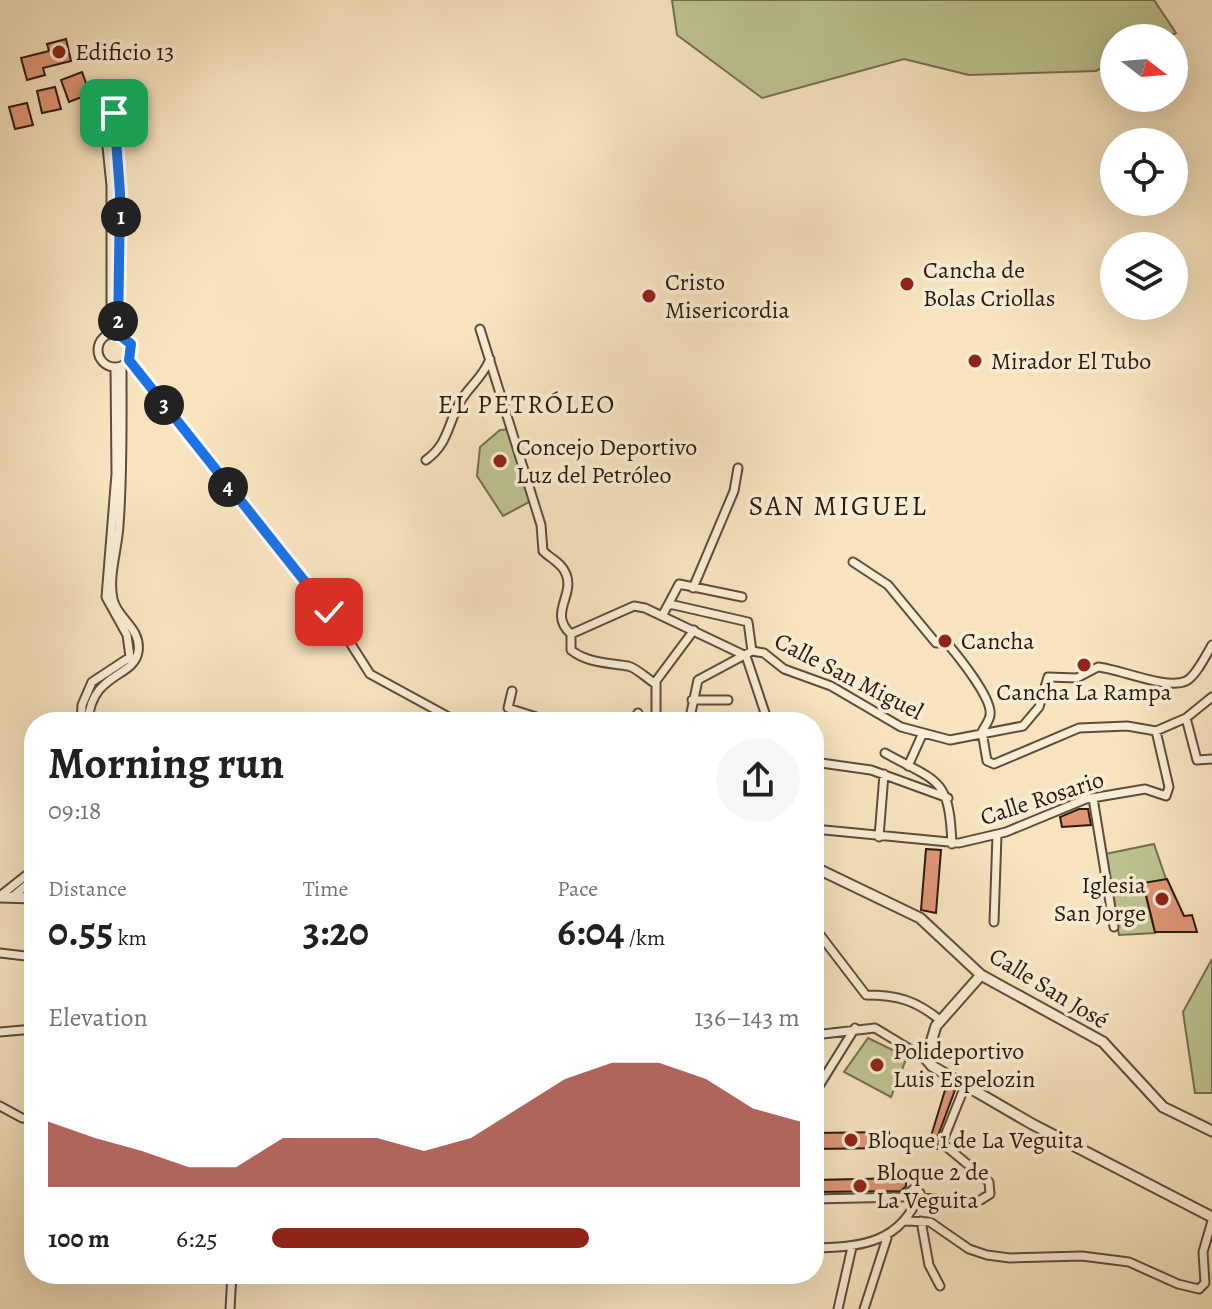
<!DOCTYPE html>
<html lang="en">
<head>
<meta charset="utf-8">
<style>
  :root { --surface:#fff; --page:#f6f6f6; --text:#202124; --muted:#757577; --accent:#8f2418 }
  body { margin:0; font-family:Alegreya,serif; background:var(--page); color:var(--text); height:100vh; display:flex; flex-direction:column; font-size:30px; white-space:nowrap }
  * { box-sizing:border-box; margin:0 }
  p { font-size:26px; color:var(--muted) }
  .icon { flex:none; width:44px; height:44px; fill:none; stroke:currentColor; stroke-width:2; stroke-linecap:round; stroke-linejoin:round }
  .map { position:relative; flex:1; overflow:hidden }
  .side { position:absolute; left:24px; top:712px; width:800px; height:572px; display:flex; flex-direction:column; background:var(--surface); border-radius:32px; box-shadow:0 8px 32px #0002 }
  .side>* { flex:none }
  .needle { width:52px; rotate:106deg }
  .tools { position:absolute; left:1100px; top:24px; display:grid; gap:16px }
  .tools a { display:grid; place-items:center; width:88px; height:88px; border-radius:50%; background:var(--surface); box-shadow:0 8px 32px #0002; font-size:40px }
  .pin { position:absolute; display:grid; place-items:center; width:68px; height:68px; color:#fff; margin:-34px; border-radius:16px; box-shadow:0 4px 12px #0006 }
  .km { position:absolute; width:40px; height:40px; margin:-20px; border-radius:50%; background:#222; color:#fff; font-size:22px; line-height:40px; text-align:center }
  .round { display:grid; place-items:center; flex:none; width:84px; height:84px; border-radius:42px; background:var(--page) }
  .headline { display:flex; align-items:center; justify-content:space-between; height:136px; padding:0 24px }
  h1 { font-size:44px; font-weight:600; line-height:60px }
  .figures { display:grid; grid-template-columns:repeat(3,1fr); gap:12px; height:136px; padding:8px 24px }
  .figures div { display:grid; align-content:center }
  .figures b { font-size:40px; font-weight:600 }
  .figures small { font-size:22px; font-weight:400 }
  .figures p { font-size:22px }
  .chart { height:224px; padding:16px 24px }
  .chart p { display:flex; justify-content:space-between }
  .chart svg { width:100%; height:144px; margin-top:8px; fill:var(--accent); opacity:.7 }
  ul { padding:0 24px; list-style:none; font-size:26px }
  li { display:grid; grid-template-columns:128px 96px 1fr; align-items:center; height:60px }
  li i { height:20px; border-radius:10px; background:var(--accent) }
  .map>svg:first-child { display:block }
</style>
</head>
<body>
<div class="map">
<svg width="1212" height="1309" viewBox="0 0 1212 1309">
  <rect width="100%" height="100%" fill="#f7e4bf"/>
  <filter id="stains"><feTurbulence type="fractalNoise" baseFrequency=".0025" numOctaves="4"/><feColorMatrix values="0 0 0 0 .2 0 0 0 0 .09 0 0 0 0 .02 0 0 0 .5 -.17"/></filter>
  <radialGradient id="worn" r=".72"><stop offset=".6" stop-color="#630" stop-opacity="0"/><stop offset="1" stop-color="#630" stop-opacity=".3"/></radialGradient>
  <path fill="#bdc491" stroke="#746f50" stroke-width="2" d="M 672,0 L 1154,0 L 1176,33 L 1165,38 L 1114,38 L 1114,62 L 1096,71 L 969,75 L 904,59 L 762,98 L 677,35 Z
    M 512,429 L 531,501 L 503,516 L 477,476 L 480,447 L 500,430 Z
    M 1154,844 L 1166,879 L 1143,884 L 1155,933 L 1119,935 L 1105,854 Z
    M 1212,959 L 1212,1093 L 1195,1093 L 1183,1012 Z
    M 868,1038 L 907,1057 L 891,1097 L 844,1072 Z"/>
  <path fill="#e19776" stroke="#2c1a0f" stroke-width="2" d="M 66,39 L 71,61 L 43,68 L 45,75 L 27,80 L 21,58 L 49,51 L 47,44 Z
    M 82,72 L 90,94 L 69,102 L 61,80 Z
    M 55,87 L 61,109 L 42,113 L 37,91 Z
    M 27,103 L 33,125 L 15,129 L 9,107 Z
    M 1079,809 L 1088,809 L 1091,825 L 1062,827 L 1060,817 Z
    M 926,849 L 941,850 L 936,913 L 921,910 Z
    M 1167,879 L 1184,916 L 1192,915 L 1197,932 L 1155,932 L 1143,883 Z
    M 946,1087 L 955,1090 L 936,1141 L 938,1149 L 928,1146 Z
    M 889,1132 L 889,1148 L 814,1149 L 814,1133 Z
    M 906,1178 L 906,1186 L 901,1191 L 814,1192 L 814,1180 Z"/>
  <g fill="none" stroke-linecap="round" stroke-linejoin="round">
    <defs>
      <path id="minor" d="M 480,329 L 541,525 L 543,551 C 551,559 562,563 566,574 C 575,595 548,614 571,634
        M98 350a17 17 0 1 1 34 0a17 17 0 1 1-34 0Z
        M 111,334 L 111,186 L 104,117 L 114,113 L 120,193 L 118,334
        M 129,360 L 335,619 L 370,674 L 458,722
        M 426,460 C 447,445 447,428 458,406 C 466,388 481,381 490,359
        M 853,562 L 888,585 L 936,643 L 947,643 C 958,656 993,699 990,715 C 990,720 984,727 982,732
        M 693,588 L 734,491 L 738,468
        M 668,605 L 679,584 L 742,597
        M 662,616 L 668,605 L 674,605 L 748,622 L 752,651
        M 571,634 L 634,606 L 645,608 L 746,656
        M 571,634 L 571,650 C 587,663 609,663 628,666 C 637,668 647,679 656,684
        M 746,656 L 768,722
        M 512,691 L 508,708 L 552,722
        M 692,700 L 728,700
        M 1186,718 L 1197,760 L 1212,759
        M 81,722 L 82,705 L 92,682 L 130,657 L 127,635 L 106,597 L 116,474 L 115,367
        M 88,722 C 91,672 134,678 138,652 C 142,628 117,619 113,599 C 108,576 118,548 119,525 C 123,472 122,419 122,366
        M 632,722 L 638,713
        M 656,722 L 656,681 L 694,630
        M 689,722 L 698,680 L 752,651 L 764,653 L 784,669 L 831,686 L 901,727 L 950,740 L 1023,726 L 1039,707 L 1048,677 L 1077,678 L 1098,667 C 1120,669 1166,690 1186,681 C 1196,676 1206,655 1212,645
        M 982,732 L 987,761 L 994,764 L 1079,728 L 1127,726 L 1156,731 L 1186,718 L 1212,697
        M 885,753 C 939,783 949,777 952,844
        M 814,762 L 871,770 L 948,798
        M 908,766 L 922,735
        M 1093,798 L 1114,927
        M 814,829 L 959,843 L 1006,832 L 1086,799 L 1145,789 L 1166,796 L 1169,787 L 1156,731
        M 879,837 L 884,774
        M 0,896 L 34,869
        M 12,897 L 34,879
        M 994,922 L 997,835
        M 814,927 L 866,995 C 897,995 916,1000 941,1021
        M 0,953 L 34,957
        M 814,978 L 818,959
        M 0,1032 L 34,1029
        M 814,1035 L 875,1028 L 926,1059
        M 814,1094 L 855,1028
        M 0,1106 L 22,1118 L 34,1119
        M 918,1198 L 979,1201 L 990,1194 L 989,1182 L 942,1143 L 965,1086
        M 814,1199 L 903,1197 L 915,1188 L 920,1193 C 901,1243 862,1247 814,1248
        M 905,1221 L 930,1222 L 969,1249 L 987,1255 L 1010,1258 L 1082,1256 L 1129,1262 L 1178,1284 L 1199,1289 L 1205,1283 L 1203,1252 L 1212,1221
        M 921,1221 L 929,1265 L 940,1286
        M 230,1309 L 232,1274
        M 838,1309 L 852,1247
        M 864,1309 L 887,1238"/>
      <path id="tertiary" d="M 814,867 L 920,918 L 981,975 L 1103,1042 L 1163,1107 L 1212,1131
        M 0,897 L 34,898
        M 981,975 L 936,1026 L 926,1059 L 932,1066 L 1032,1124 L 1212,1217"/>
    </defs>
    <use href="#minor" stroke="#5f4c3b" stroke-width="11"/>
    <use href="#tertiary" stroke="#5f4c3b" stroke-width="13"/>
    <use href="#minor" stroke="#faedd5" stroke-width="7"/>
    <use href="#tertiary" stroke="#faedd5" stroke-width="9"/>
  </g>
  <g fill="none" stroke-linecap="round" stroke-linejoin="round">
    <defs>
      <path id="route" d="M 114,113 L 120,193 L 118,334 L 131,344 L 129,360 L 329,612"/>
    </defs>
    <use href="#route" stroke="#fff" stroke-width="16"/>
    <use href="#route" stroke="#1a73e8" stroke-width="10"/>
  </g>
  <g fill="#8f2418" stroke="#faedd5" stroke-width="3">
    <circle cx="59" cy="52" r="8"/>
    <circle cx="907" cy="284" r="8"/>
    <circle cx="649" cy="296" r="8"/>
    <circle cx="975" cy="361" r="8"/>
    <circle cx="500" cy="461" r="8"/>
    <circle cx="945" cy="641" r="8"/>
    <circle cx="1084" cy="665" r="8"/>
    <circle cx="1162" cy="899" r="8"/>
    <circle cx="877" cy="1065" r="8"/>
    <circle cx="851" cy="1140" r="8"/>
    <circle cx="860" cy="1186" r="8"/>
  </g>
  <g text-anchor="middle" stroke-width="7" stroke-linejoin="round" paint-order="stroke">
    <g font-size="24" fill="#2c1a0f" stroke="#faedd5" text-anchor="start">
      <text x="75" y="60">Edificio 13</text>
      <text x="923" y="278">Cancha de<tspan x="923" dy="28">Bolas Criollas</tspan></text>
      <text x="665" y="290">Cristo<tspan x="665" dy="28">Misericordia</tspan></text>
      <text x="991" y="369">Mirador El Tubo</text>
      <text x="516" y="455">Concejo Deportivo<tspan x="516" dy="28">Luz del Petróleo</tspan></text>
      <text x="961" y="649">Cancha</text>
      <text x="1084" y="700" text-anchor="middle">Cancha La Rampa</text>
      <text x="1146" y="893" text-anchor="end">Iglesia<tspan x="1146" dy="28">San Jorge</tspan></text>
      <text x="893" y="1059">Polideportivo<tspan x="893" dy="28">Luis Espelozin</tspan></text>
      <text x="867" y="1148">Bloque 1 de La Veguita</text>
      <text x="876" y="1180">Bloque 2 de<tspan x="876" dy="28">La Veguita</tspan></text>
    </g>
    <g font-size="24" fill="#2c1a0f" stroke="#faedd5">
      <text transform="translate(849 676) rotate(27)" y="8">Calle San Miguel</text>
      <text transform="translate(1042 798) rotate(-18)" y="8">Calle Rosario</text>
      <text transform="translate(1049 988) rotate(31)" y="8">Calle San José</text>
    </g>
    <g font-size="26" letter-spacing="2" fill="#2c1a0f" stroke="#faedd5">
      <text x="527" y="413">EL PETRÓLEO</text>
    </g>
    <g font-size="28" letter-spacing="2" fill="#2c1a0f" stroke="#faedd5">
      <text x="838" y="515">SAN MIGUEL</text>
    </g>
  </g>
  <rect width="100%" height="100%" filter="url(#stains)"/>
  <rect width="100%" height="100%" fill="url(#worn)"/>
</svg>
<div class="tools">
<a><svg class="needle" viewBox="-14 -14 28 28"><path d="M0-13l5 13h-10z" fill="#e53935"/><path d="M0 13l5-13h-10z" fill="#757577"/></svg></a>
<a><svg class="icon" aria-label="locate" viewBox="0 0 24 24"><circle cx="12" cy="12" r="6"/><path d="M12 2v4M12 18v4M2 12h4M18 12h4"/></svg></a>
<a><svg class="icon" aria-label="layers" viewBox="0 0 24 24"><path d="M12 4l9 5-9 5-9-5zM3 14l9 5 9-5"/></svg></a>
</div>
<div class="pin" style="left:114px;top:113px;background:#1e9e55"><svg class="icon" aria-label="arrive" viewBox="0 0 24 24"><path d="M6 21V4h12l-3 4 3 4H6"/></svg></div>
<div class="pin" style="left:329px;top:612px;background:#d93025"><svg class="icon" aria-label="check" viewBox="0 0 24 24"><path d="M5 12l5 5 9-10"/></svg></div>
<b class="km" style="left:121px;top:217px">1</b>
<b class="km" style="left:118px;top:321px">2</b>
<b class="km" style="left:164px;top:405px">3</b>
<b class="km" style="left:228px;top:487px">4</b>
<section class="side">
<div class="headline"><div><h1>Morning run</h1><p>09:18</p></div><a class="round"><svg class="icon" aria-label="share" viewBox="0 0 24 24"><path d="M12 15V3M7 8l5-5 5 5M5 13v7h14v-7"/></svg></a></div>
<div class="figures">
<div><p>Distance</p><b>0.55<small> km</small></b></div>
<div><p>Time</p><b>3:20</b></div>
<div><p>Pace</p><b>6:04<small> /km</small></b></div>
</div>
<div class="chart"><p><span>Elevation</span>136–143 m</p>
<svg viewBox="0 0 160 44" preserveAspectRatio="none"><path d="M0 44V24L10 29L20 33L30 38L40 38L50 29L60 29L70 29L80 33L90 29L100 20L110 11L120 6L130 6L140 11L150 20L160 24V44z"/></svg>
</div>
<ul>
<li><b>100 m</b>6:25<i style="width:60%"></i></li>
</ul>
</section>
</div>
</body>
</html>
